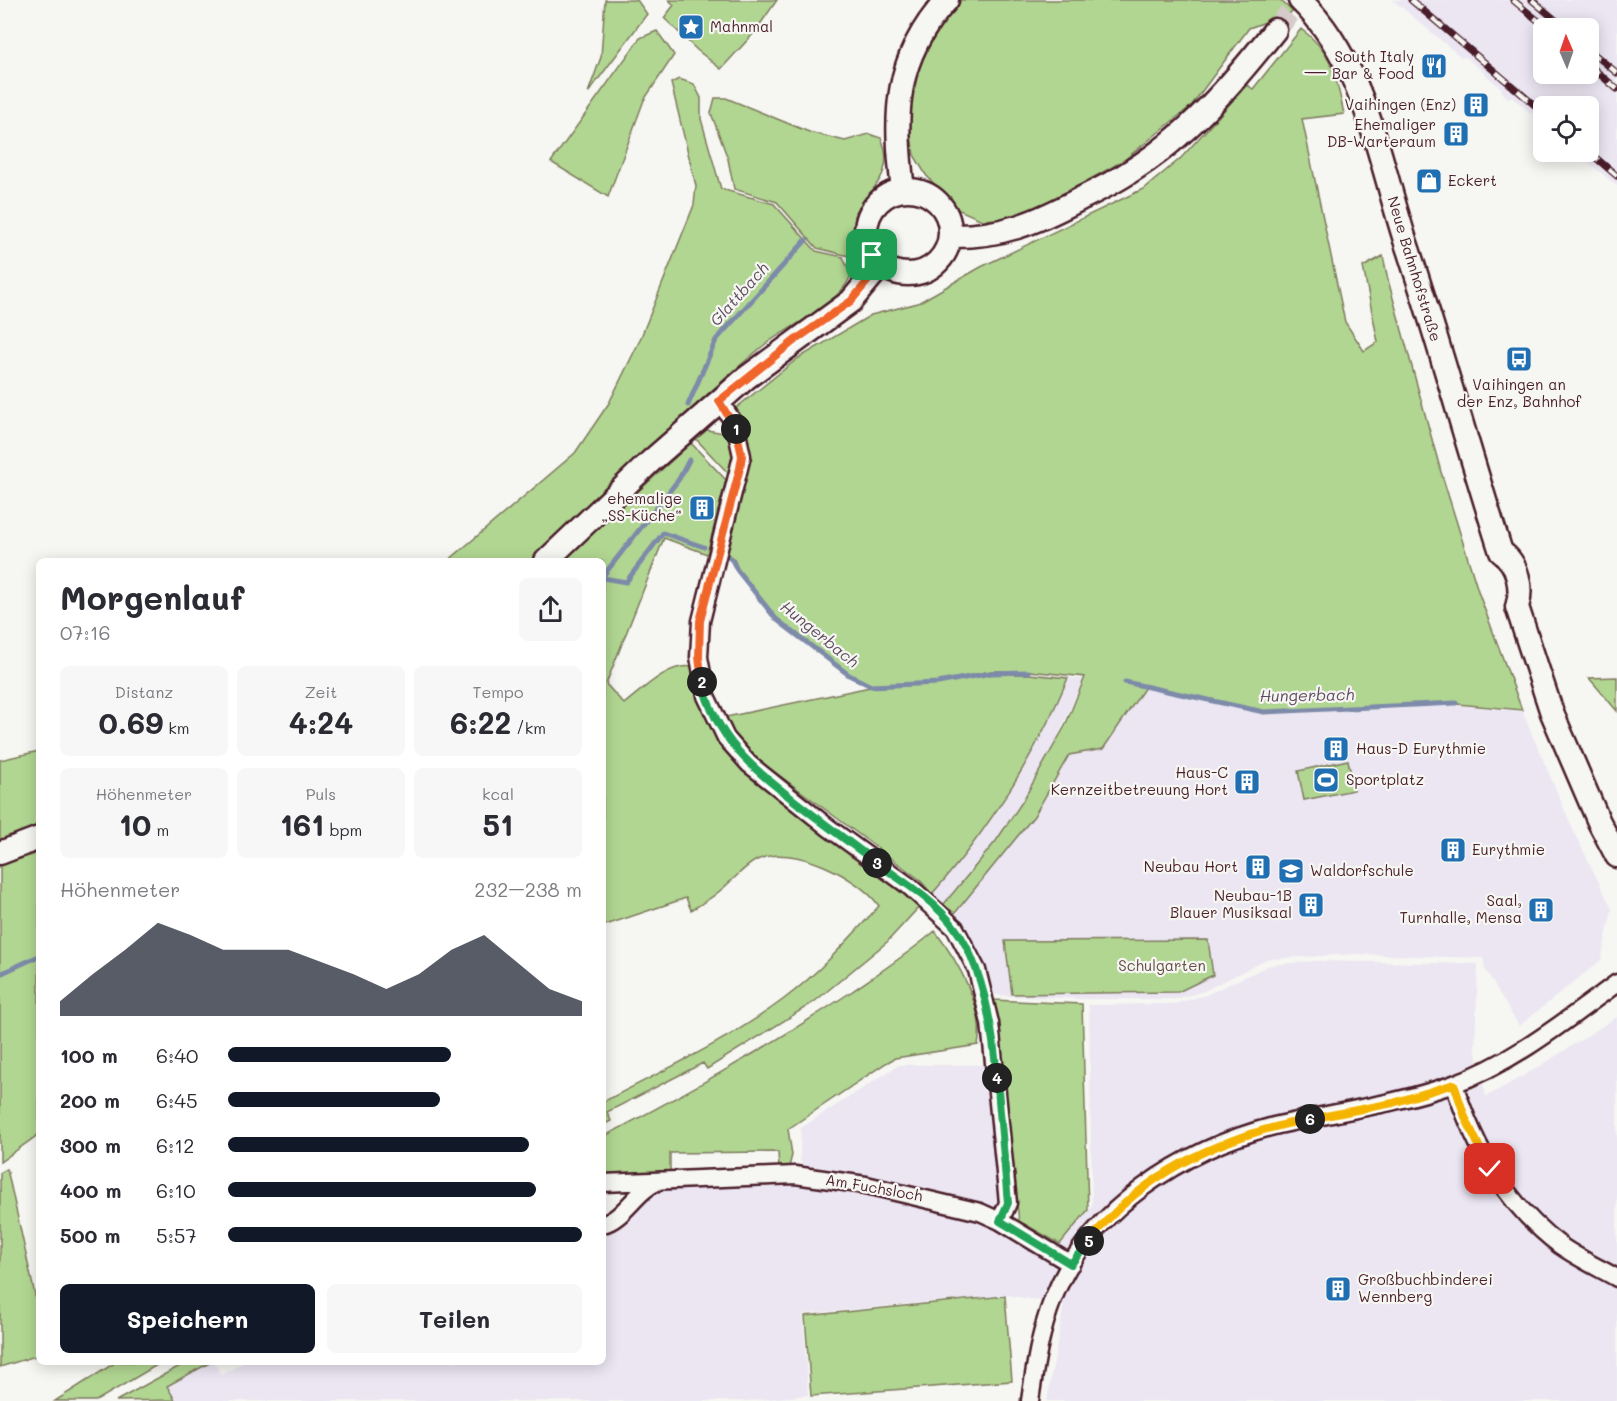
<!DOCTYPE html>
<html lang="de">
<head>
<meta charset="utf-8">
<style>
  :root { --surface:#fff; --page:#f7f7f7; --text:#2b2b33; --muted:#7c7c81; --accent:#111827 }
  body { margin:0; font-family:Mali,sans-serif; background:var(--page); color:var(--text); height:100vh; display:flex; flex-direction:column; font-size:22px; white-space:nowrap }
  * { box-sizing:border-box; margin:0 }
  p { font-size:20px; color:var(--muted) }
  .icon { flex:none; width:33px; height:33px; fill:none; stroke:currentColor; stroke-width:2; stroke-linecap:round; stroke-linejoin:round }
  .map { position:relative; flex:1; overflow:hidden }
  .drawer { position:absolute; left:36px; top:558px; width:570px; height:807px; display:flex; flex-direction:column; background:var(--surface); border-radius:9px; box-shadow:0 3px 15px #0003 }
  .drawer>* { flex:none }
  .needle { width:39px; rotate:358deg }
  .tools { position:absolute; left:1533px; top:18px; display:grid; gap:12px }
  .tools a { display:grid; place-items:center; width:66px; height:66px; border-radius:9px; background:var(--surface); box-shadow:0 3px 15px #0003; font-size:30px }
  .pin { position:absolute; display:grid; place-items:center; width:51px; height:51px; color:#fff; margin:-26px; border-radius:12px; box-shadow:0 3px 9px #0006 }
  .km { position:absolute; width:30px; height:30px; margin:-15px; border-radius:50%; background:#222; color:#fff; font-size:16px; line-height:30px; text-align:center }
  .round { display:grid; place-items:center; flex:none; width:63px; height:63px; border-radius:9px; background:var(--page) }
  .head { display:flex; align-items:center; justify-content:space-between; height:102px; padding:0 24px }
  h1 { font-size:33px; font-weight:700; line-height:45px }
  .figures { display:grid; grid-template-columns:repeat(3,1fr); gap:9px; height:102px; padding:6px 24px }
  .figures div { display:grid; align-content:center; border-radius:9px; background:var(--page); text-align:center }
  .figures b { font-size:30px; font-weight:700 }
  .figures small { font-size:16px; font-weight:400 }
  .figures p { font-size:16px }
  .chart { height:168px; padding:12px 24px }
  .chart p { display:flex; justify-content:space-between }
  .chart svg { width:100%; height:108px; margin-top:6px; fill:var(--accent); opacity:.7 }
  .action { display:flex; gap:12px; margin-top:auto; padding:12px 24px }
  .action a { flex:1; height:69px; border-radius:9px; background:var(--accent); color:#fff; font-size:24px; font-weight:700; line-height:69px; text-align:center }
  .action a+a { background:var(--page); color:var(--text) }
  ul { padding:0 24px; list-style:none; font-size:20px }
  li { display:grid; grid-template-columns:96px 72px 1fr; align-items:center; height:45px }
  li i { height:15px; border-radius:8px; background:var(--accent) }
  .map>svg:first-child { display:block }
</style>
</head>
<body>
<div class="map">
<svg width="1617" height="1401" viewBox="0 0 1617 1401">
  <rect width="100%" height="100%" fill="#f6f6f2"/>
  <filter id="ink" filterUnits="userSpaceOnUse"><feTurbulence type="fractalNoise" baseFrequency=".0167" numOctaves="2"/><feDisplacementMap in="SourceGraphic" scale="12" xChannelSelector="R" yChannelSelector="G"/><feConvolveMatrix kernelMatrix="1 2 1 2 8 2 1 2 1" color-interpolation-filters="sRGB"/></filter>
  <g filter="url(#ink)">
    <path fill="#ebe6f2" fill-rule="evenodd" d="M 1393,0 L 1617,0 L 1617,190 L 1617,186 L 1576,152 L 1588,152 L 1588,106 L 1544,106 L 1543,124 L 1512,97 L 1508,98 L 1502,92 L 1501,88 L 1466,57 L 1461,57 ZM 1588,28 L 1588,74 L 1544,74 L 1544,28 Z
      M 1068,678 L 1084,679 L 1047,760 L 996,841 L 943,905 L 932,894 L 983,832 L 1009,794 L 1050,719 Z
      M 1145,688 L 1263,714 L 1456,705 L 1522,711 L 1574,832 L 1612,909 L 1601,960 L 1519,1026 L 1485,969 L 1483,958 L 1355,954 L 1268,959 L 1204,991 L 1176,999 L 1084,999 L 992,995 L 988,991 L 966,925 L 955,913 L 1034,816 L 1069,755 L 1103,749 Z
      M 1315,961 L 1478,964 L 1475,1048 L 1486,1097 L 1537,1068 L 1617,1017 L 1617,1401 L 1047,1401 L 1064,1305 L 1008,1295 L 803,1314 L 808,1395 L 746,1401 L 173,1401 L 167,1386 L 211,1362 L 214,1362 L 221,1375 L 245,1362 L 603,1362 L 603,1233 L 620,1226 L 642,1203 L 663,1188 L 779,1184 L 806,1185 L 800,1158 L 801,1128 L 899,1065 L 984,1065 L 1002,1199 L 1017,1222 L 1059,1247 L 1092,1206 L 1089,1005 L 1174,1004 L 1206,995 L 1270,965 Z"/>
    <path fill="#b1d691" stroke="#7e7a5e" stroke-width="1.5" d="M 605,0 L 637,0 L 647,14 L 588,93 L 601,57 Z
      M 669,0 L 777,0 L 754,33 L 721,69 L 697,50 L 664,18 L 674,5 Z
      M 961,0 L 1280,0 L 1293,12 L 1249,28 L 1191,106 L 1123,161 L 1045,204 L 1011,218 L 982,220 L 957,209 L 926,175 L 914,155 L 910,131 L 909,94 L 920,55 L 943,15 Z
      M 1301,29 C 1333,52 1336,78 1344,114 L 1302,119 L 1345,322 L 1364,351 L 1378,342 L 1363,267 L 1383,256 L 1388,280 L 1441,472 L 1479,594 L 1522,710 L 1457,704 L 1264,713 L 1145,687 L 1103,749 L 1069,755 L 1034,816 L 955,913 L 943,905 L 996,841 L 1022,802 L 1065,726 L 1085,677 L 1029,671 L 991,671 L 938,682 L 871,685 L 849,675 L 777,618 L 738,569 L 734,559 L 726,553 C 733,524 752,472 749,443 C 748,431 742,418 736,408 L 797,359 L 871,315 L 918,303 L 981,267 L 1145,188 L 1181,158 L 1247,85 L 1253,89 Z
      M 657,31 L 674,55 L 644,100 L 608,197 L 551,162 L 640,38 Z
      M 679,79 L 694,84 L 701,98 L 701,119 L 721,189 L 774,204 L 816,251 L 843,257 L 851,276 C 833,311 793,323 763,346 C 682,413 608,489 531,561 L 448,561 L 575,453 L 609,403 L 639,342 L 694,205 L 696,186 L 671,83 Z
      M 715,98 L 726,98 L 809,132 L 845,141 L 869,134 L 881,138 C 896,172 873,187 855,213 L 857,258 L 817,248 L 777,202 L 734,189 L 728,159 L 711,113 Z
      M 707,430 L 724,433 C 737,446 734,457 729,474 L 696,439 Z
      M 691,443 L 726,480 L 707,554 L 664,538 L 606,684 L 624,704 C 642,690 669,662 692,667 L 704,713 L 730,755 L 919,907 L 887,942 L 814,1002 L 707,1069 L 703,1063 L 607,1112 L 611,1121 L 603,1125 L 603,1102 C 664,1070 728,1041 784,999 C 820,972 849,939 879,906 C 860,878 791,842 757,860 C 748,864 740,873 732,880 C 720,892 706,902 691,910 L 686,898 L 603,926 L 603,561 L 562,561 Z
      M 992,674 L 1029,674 L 1068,678 C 1034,758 990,828 932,894 L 919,879 L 756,758 L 734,733 L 726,717 L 870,687 L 938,684 Z
      M 1617,677 L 1617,711 L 1589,678 Z
      M 39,751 L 39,828 L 0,840 L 0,760 Z
      M 1348,760 L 1354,790 L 1304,800 L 1298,771 Z
      M 39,853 L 39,1134 L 0,1162 L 0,865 Z
      M 935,931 C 956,959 986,1008 978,1045 L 895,1058 L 886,1063 L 788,1129 L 792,1155 L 789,1167 L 779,1169 L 778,1152 L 670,1153 L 670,1171 L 603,1174 L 603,1137 C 688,1092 771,1046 851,992 C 880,972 908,954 935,931 Z
      M 1208,940 L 1213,975 L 1178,992 L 1012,994 L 1005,941 Z
      M 992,1000 L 1082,1004 L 1088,1210 L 1060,1244 L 1019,1221 Z
      M 7,1169 L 39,1313 L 39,1355 L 0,1367 L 0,1173 Z
      M 1005,1296 L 1012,1381 L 811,1396 L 805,1316 Z
      M 116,1362 L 162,1362 L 96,1401 L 55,1401 Z
      M 187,1362 L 211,1362 L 167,1386 L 175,1400 L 116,1401 Z"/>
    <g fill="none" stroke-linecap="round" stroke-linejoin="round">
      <path stroke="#7d8aa9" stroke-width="5" d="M 688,405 L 716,340 L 806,240
        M 727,556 L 732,560 L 737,570 L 776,619 L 849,675 L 871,686 L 938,683 L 991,673 L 1029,672
        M 603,576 L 679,479 L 689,460
        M 603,578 L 626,582 L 663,533 L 704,547
        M 1125,682 L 1264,712 L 1456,703
        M 0,974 L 39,956"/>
      <path stroke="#d4cbca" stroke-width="22" stroke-dasharray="22 11" stroke-linecap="butt" d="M 1275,30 L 1301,0"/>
      <defs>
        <path id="street" d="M 719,401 L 735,424 L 742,456 L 701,621 L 699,657 L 706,696 L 726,738 L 749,764 L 829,828 L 909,886 L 955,928 L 977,970 L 990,1023 L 1008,1203 L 1000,1221
          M 1454,1084 C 1475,1148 1506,1205 1561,1246 C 1578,1258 1599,1268 1617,1278
          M 603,1183 L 795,1175 L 866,1185 L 980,1212 L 1000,1221 L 1071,1264
          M 603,1224 C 624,1219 636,1190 659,1181
          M 1030,1401 C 1035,1366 1040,1332 1053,1299 C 1088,1209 1184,1149 1274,1126 C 1334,1112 1393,1105 1451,1085 C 1513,1063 1565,1021 1617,983"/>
        <path id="secondary" d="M 1300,0 C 1365,63 1379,160 1406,243 C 1440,345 1468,449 1501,552 C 1518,563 1523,589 1517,607 L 1552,713 L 1599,822 L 1617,856
          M866 232a42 42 0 1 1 84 0a42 42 0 1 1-84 0Z
          M 903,190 C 894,116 893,58 947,0
          M 950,236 C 1001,237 1035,223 1080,199 C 1096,191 1113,183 1128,173 C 1187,137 1232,84 1275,30
          M 546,561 L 651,461 L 746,378 L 851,301 L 881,265
          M 0,853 L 39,838"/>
      </defs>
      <use href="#street" stroke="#4a1f2b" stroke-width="21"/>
      <use href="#secondary" stroke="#4a1f2b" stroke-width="27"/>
      <use href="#street" stroke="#f6f6f2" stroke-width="16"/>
      <use href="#secondary" stroke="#f6f6f2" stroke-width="22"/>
      <defs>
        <path id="rail" d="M 1411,0 L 1544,113
          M 1513,0 L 1547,28
          M 1532,0 L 1565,28
          M 1588,49 L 1617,73
          M 1588,64 L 1617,89
          M 1588,151 L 1617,176"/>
      </defs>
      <use href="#rail" stroke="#4a1f2b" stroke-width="7"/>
      <use href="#rail" stroke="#f6f6f2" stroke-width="4.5" stroke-dasharray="14" stroke-linecap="butt"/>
    </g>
  </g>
  <g fill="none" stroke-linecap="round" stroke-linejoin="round" filter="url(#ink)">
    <defs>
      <path id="split-1" d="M 736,429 L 719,401 L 794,341 L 851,301 L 881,265 L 872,255"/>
      <path id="split-2" d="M 702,682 L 699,657 L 700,621 L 740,468 L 742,456 L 736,429"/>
      <path id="split-3" d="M 702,682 C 717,740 751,767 796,802 C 823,823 850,843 877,863"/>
      <path id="split-4" d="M 877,863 C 904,882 936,902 955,928 C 984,967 993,1030 997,1078"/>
      <path id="split-5" d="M 997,1078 L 1008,1203 L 1000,1221 L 1071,1264 L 1089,1241"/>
      <path id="split-6" d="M 1089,1241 C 1144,1171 1225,1135 1310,1119"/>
      <path id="split-7" d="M 1310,1119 L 1393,1103 L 1454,1084 L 1465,1117 L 1490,1169"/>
    </defs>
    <use href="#split-1" stroke="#fff" stroke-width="12"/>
    <use href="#split-2" stroke="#fff" stroke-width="12"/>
    <use href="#split-3" stroke="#fff" stroke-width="12"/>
    <use href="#split-4" stroke="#fff" stroke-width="12"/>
    <use href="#split-5" stroke="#fff" stroke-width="12"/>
    <use href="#split-6" stroke="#fff" stroke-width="12"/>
    <use href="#split-7" stroke="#fff" stroke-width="12"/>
    <use href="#split-1" stroke="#f0652b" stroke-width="8"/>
    <use href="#split-2" stroke="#f0652b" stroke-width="8"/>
    <use href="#split-3" stroke="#22a559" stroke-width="8"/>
    <use href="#split-4" stroke="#22a559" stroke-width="8"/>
    <use href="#split-5" stroke="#22a559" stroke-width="8"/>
    <use href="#split-6" stroke="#f5b400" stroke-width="8"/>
    <use href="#split-7" stroke="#f5b400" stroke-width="8"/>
  </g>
  <defs>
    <symbol id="sight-square" viewBox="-11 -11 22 22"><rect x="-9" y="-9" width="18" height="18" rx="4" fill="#1f6fb2" stroke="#f6f6f2"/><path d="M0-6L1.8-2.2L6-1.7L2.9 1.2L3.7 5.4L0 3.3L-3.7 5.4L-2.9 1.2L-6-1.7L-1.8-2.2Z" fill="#fff"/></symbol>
    <symbol id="restaurant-square" viewBox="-11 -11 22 22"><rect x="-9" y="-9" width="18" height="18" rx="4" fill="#1f6fb2" stroke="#f6f6f2"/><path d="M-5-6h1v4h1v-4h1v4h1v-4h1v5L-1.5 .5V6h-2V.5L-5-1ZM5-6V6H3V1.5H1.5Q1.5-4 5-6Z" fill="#fff"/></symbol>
    <symbol id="building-square" viewBox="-11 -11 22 22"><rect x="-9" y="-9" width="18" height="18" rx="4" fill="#1f6fb2" stroke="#f6f6f2"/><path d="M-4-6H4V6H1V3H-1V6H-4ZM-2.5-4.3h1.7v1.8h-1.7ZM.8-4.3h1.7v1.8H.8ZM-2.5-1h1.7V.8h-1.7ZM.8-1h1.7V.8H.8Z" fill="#fff"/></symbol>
    <symbol id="shop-square" viewBox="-11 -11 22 22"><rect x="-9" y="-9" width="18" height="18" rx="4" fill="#1f6fb2" stroke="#f6f6f2"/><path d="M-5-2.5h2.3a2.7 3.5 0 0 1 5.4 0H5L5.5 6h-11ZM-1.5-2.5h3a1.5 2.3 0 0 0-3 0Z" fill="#fff"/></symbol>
    <symbol id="bus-square" viewBox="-11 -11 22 22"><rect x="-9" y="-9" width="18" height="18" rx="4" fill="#1f6fb2" stroke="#f6f6f2"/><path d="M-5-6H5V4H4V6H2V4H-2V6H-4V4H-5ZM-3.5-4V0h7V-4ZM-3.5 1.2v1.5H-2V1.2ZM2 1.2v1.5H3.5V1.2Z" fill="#fff"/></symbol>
    <symbol id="stadium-square" viewBox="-11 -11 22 22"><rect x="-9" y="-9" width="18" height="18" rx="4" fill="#1f6fb2" stroke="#f6f6f2"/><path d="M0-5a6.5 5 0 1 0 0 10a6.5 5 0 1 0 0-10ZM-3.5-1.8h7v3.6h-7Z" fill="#fff"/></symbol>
    <symbol id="school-square" viewBox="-11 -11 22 22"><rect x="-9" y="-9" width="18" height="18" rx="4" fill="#1f6fb2" stroke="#f6f6f2"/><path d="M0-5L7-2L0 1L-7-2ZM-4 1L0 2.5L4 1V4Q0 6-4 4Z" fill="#fff"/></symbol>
  </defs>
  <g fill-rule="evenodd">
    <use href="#sight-square" x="676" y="12" width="30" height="30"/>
    <use href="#restaurant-square" x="1419" y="51" width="30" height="30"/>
    <use href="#building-square" x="1461" y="90" width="30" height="30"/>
    <use href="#building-square" x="1441" y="119" width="30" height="30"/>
    <use href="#shop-square" x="1414" y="166" width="30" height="30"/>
    <use href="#bus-square" x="1504" y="344" width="30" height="30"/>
    <use href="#building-square" x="687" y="493" width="30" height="30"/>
    <use href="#building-square" x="1321" y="734" width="30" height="30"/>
    <use href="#stadium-square" x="1311" y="765" width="30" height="30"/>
    <use href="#building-square" x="1232" y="767" width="30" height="30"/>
    <use href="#building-square" x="1438" y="835" width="30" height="30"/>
    <use href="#building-square" x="1243" y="852" width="30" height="30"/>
    <use href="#school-square" x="1276" y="856" width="30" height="30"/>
    <use href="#building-square" x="1296" y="890" width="30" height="30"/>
    <use href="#building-square" x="1526" y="895" width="30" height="30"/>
    <use href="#building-square" x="1323" y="1274" width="30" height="30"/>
  </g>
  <g text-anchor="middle" stroke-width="4.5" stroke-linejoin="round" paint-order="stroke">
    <g font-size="15" fill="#4a1f2b" stroke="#f6f6f2" text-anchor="end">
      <text x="710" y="32" text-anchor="start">Mahnmal</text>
      <text x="1414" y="62">South Italy<tspan x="1414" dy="17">— Bar &amp; Food</tspan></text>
      <text x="1456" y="110">Vaihingen (Enz)</text>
      <text x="1436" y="130">Ehemaliger<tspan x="1436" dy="17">DB-Warteraum</tspan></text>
      <text x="1448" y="186" text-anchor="start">Eckert</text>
      <text x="1519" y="390" text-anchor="middle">Vaihingen an<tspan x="1519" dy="17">der Enz, Bahnhof</tspan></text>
      <text x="682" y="504">ehemalige<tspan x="682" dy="17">„SS-Küche“</tspan></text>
      <text x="1356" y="754" text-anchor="start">Haus-D Eurythmie</text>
      <text x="1228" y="778">Haus-C<tspan x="1228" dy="17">Kernzeitbetreuung Hort</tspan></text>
      <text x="1346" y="785" text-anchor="start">Sportplatz</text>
      <text x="1472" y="855" text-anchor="start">Eurythmie</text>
      <text x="1238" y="872">Neubau Hort</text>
      <text x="1310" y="876" text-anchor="start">Waldorfschule</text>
      <text x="1292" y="901">Neubau-1B<tspan x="1292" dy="17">Blauer Musiksaal</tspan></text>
      <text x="1522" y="906">Saal,<tspan x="1522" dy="17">Turnhalle, Mensa</tspan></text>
      <text x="1358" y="1285" text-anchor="start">Großbuchbinderei<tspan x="1358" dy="17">Wennberg</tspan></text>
    </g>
    <g font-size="15" fill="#4a1f2b" stroke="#f6f6f2">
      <text transform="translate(1414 269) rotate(73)" y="5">Neue Bahnhofstraße</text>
      <text transform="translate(874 1188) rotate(10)" y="5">Am Fuchsloch</text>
    </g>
    <g font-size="15" fill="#644d44" stroke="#f6f6f2">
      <text x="1162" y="971">Schulgarten</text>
    </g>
    <g font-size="16" font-style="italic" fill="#5f4c60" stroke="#f6f6f2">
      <text transform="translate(739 294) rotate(-48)" y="6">Glattbach</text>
      <text transform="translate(820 634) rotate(39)" y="6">Hungerbach</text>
      <text transform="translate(1307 695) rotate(-1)" y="6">Hungerbach</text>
    </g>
  </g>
</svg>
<div class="tools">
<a><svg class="needle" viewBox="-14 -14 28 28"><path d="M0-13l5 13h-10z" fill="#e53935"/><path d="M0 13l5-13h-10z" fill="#7c7c81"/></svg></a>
<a><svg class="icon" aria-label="locate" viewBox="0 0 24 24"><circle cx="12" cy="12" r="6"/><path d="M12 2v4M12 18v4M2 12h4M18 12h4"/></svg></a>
</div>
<div class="pin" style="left:872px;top:255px;background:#1e9e55"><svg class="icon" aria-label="arrive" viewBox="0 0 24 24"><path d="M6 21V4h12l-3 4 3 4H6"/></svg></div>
<div class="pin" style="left:1490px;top:1169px;background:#d93025"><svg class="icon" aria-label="check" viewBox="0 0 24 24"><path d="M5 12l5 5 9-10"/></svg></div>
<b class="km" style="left:736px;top:429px">1</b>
<b class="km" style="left:702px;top:682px">2</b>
<b class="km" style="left:877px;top:863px">3</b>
<b class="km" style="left:997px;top:1078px">4</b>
<b class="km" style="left:1089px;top:1241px">5</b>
<b class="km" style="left:1310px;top:1119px">6</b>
<section class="drawer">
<div class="head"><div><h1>Morgenlauf</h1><p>07:16</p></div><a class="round"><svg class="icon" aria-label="share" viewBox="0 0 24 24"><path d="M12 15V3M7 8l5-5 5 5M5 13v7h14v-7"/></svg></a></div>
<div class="figures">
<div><p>Distanz</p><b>0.69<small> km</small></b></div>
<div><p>Zeit</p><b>4:24</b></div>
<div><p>Tempo</p><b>6:22<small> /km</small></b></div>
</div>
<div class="figures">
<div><p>Höhenmeter</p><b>10<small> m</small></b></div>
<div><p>Puls</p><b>161<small> bpm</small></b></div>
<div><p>kcal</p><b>51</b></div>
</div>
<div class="chart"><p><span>Höhenmeter</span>232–238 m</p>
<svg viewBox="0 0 160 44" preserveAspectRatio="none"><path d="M0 44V38L10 27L20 17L30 6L40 11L50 17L60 17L70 17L80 22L90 27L100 33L110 27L120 17L130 11L140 22L150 33L160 38V44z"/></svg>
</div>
<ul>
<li><b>100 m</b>6:40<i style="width:63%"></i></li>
<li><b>200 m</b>6:45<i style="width:60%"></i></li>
<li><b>300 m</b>6:12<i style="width:85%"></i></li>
<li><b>400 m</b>6:10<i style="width:87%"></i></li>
<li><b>500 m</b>5:57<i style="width:100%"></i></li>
</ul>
<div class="action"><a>Speichern</a><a>Teilen</a></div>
</section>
</div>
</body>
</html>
